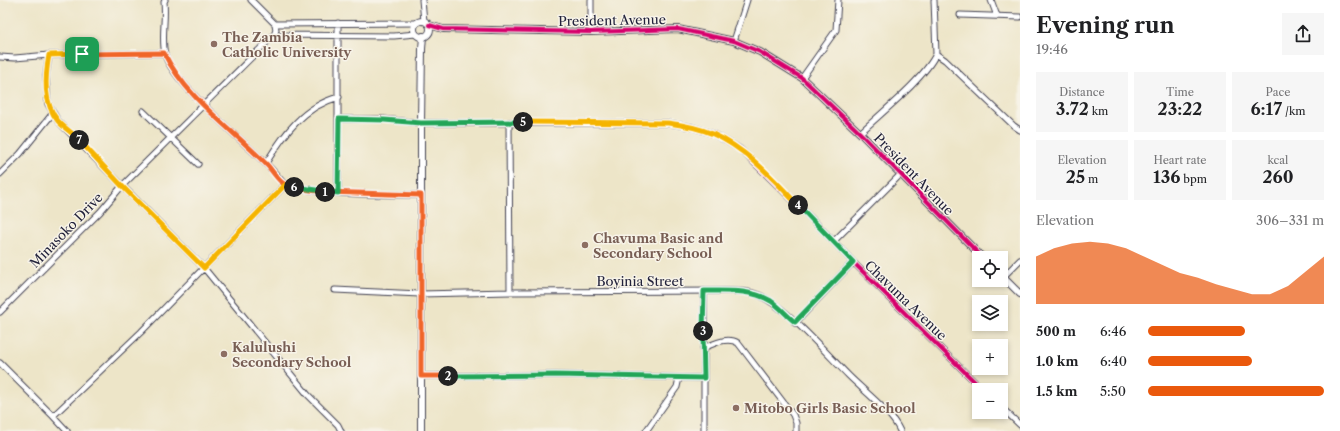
<!DOCTYPE html>
<html lang="en">
<head>
<meta charset="utf-8">
<style>
  :root { --surface:#fff; --page:#f6f6f6; --text:#202124; --muted:#757577; --accent:#ea580c }
  body { margin:0; font-family:"Libre Caslon Text",serif; background:var(--page); color:var(--text); height:100vh; display:flex; flex-direction:column; font-size:15px; white-space:nowrap }
  * { box-sizing:border-box; margin:0 }
  p { font-size:13px; color:var(--muted) }
  .icon { flex:none; width:22px; height:22px; fill:none; stroke:currentColor; stroke-width:2; stroke-linecap:round; stroke-linejoin:round }
  .map { position:relative; flex:1; overflow:hidden }
  .side { display:flex; flex-direction:column; background:var(--surface); width:320px }
  .side>* { flex:none }
  .buttons { position:absolute; left:972px; top:251px; display:grid; gap:8px }
  .buttons a { display:grid; place-items:center; width:36px; height:36px; border-radius:0px; background:var(--surface); box-shadow:0 2px 6px #0003; font-size:20px }
  .pin { position:absolute; display:grid; place-items:center; width:34px; height:34px; color:#fff; margin:-17px; border-radius:8px; box-shadow:0 2px 6px #0006 }
  .km { position:absolute; width:20px; height:20px; margin:-10px; border-radius:50%; background:#222; color:#fff; font-size:11px; line-height:20px; text-align:center }
  .round { display:grid; place-items:center; flex:none; width:42px; height:42px; border-radius:0px; background:var(--page) }
  .headline { display:flex; align-items:center; justify-content:space-between; height:68px; padding:0 16px }
  h1 { font-size:22px; font-weight:800; line-height:30px }
  .metrics { display:grid; grid-template-columns:repeat(3,1fr); gap:6px; height:68px; padding:4px 16px }
  .metrics div { display:grid; align-content:center; border-radius:0px; background:var(--page); text-align:center }
  .metrics b { font-size:17px; font-weight:800 }
  .metrics small { font-size:11px; font-weight:400 }
  .metrics p { font-size:11px }
  .chart { height:112px; padding:8px 16px }
  .chart p { display:flex; justify-content:space-between }
  .chart svg { width:100%; height:72px; margin-top:4px; fill:var(--accent); opacity:.7 }
  ul { padding:0 16px; list-style:none; font-size:13px }
  li { display:grid; grid-template-columns:64px 48px 1fr; align-items:center; height:30px }
  li i { height:10px; border-radius:5px; background:var(--accent) }
  main { display:flex; flex:1; min-height:0 }
  .map>svg:first-child { display:block }
</style>
</head>
<body>
<main>
<div class="map">
<svg width="1020" height="431" viewBox="0 0 1020 431">
  <rect width="100%" height="100%" fill="#f7f3e8"/>
  <filter id="ink" filterUnits="userSpaceOnUse"><feTurbulence type="fractalNoise" baseFrequency=".025" numOctaves="2"/><feDisplacementMap in="SourceGraphic" scale="8" xChannelSelector="R" yChannelSelector="G"/><feConvolveMatrix kernelMatrix="1 2 1 2 8 2 1 2 1" color-interpolation-filters="sRGB"/></filter>
  <filter id="wash" filterUnits="userSpaceOnUse"><feTurbulence type="fractalNoise" baseFrequency=".012" numOctaves="4" result="noise"/><feDisplacementMap in="SourceGraphic" scale="16" xChannelSelector="R" yChannelSelector="G"/><feGaussianBlur stdDeviation="0.9" result="paint"/><feColorMatrix in="noise" values="0 0 0 0 0 0 0 0 0 0 0 0 0 0 0 0 0 1.4 0 .05"/><feComposite in="paint" operator="in"/></filter>
  <g filter="url(#wash)">
    <rect width="100%" height="100%" fill="#ede5c8"/>
  </g>
  <g filter="url(#ink)">
    <g fill="none" stroke-linecap="round" stroke-linejoin="round">
      <defs>
        <path id="minor" d="M 165,0 L 164,2 C 166,19 161,38 165,54 C 171,81 242,140 264,162 C 272,169 278,177 285,185
          M 251,0 L 275,24
          M 422,0 L 424,21
          M 591,0 L 591,32
          M 991,0 L 997,16
          M 960,15 L 1020,17
          M 338,23 L 338,193
          M 275,24 L 416,23
          M 274,35 L 394,36 L 416,34
          M 734,41 L 747,0
          M 164,53 L 49,55 L 46,76 L 48,104 L 58,121 L 204,268 L 308,395 L 338,425 L 341,431
          M 936,54 L 945,60 L 1014,126 L 1020,130
          M 0,57 L 15,58 L 49,55
          M 802,78 L 836,30 L 838,0
          M 143,111 L 198,164
          M 339,119 L 384,119 L 421,123 L 668,123 L 692,127 L 714,134 L 740,149 L 810,217 L 853,262 L 983,390
          M 509,122 L 510,292
          M 860,133 C 880,114 925,78 936,54 L 934,0
          M 266,163 C 284,134 304,106 339,97
          M 0,174 L 20,154 L 53,113
          M 834,241 L 900,175
          M 1003,277 L 1020,260
          M 335,290 L 420,294 L 510,292 L 722,291 C 734,291 749,290 761,296 C 788,309 826,353 849,376 C 864,391 891,411 900,431
          M 704,291 L 704,431
          M 0,312 L 100,212 L 122,186 L 274,35 L 276,30 L 275,24
          M 795,323 L 853,262
          M 703,348 C 714,344 727,336 738,343 L 793,415 L 796,423 L 796,431
          M 0,363 L 53,416 L 141,332 L 285,185 C 329,196 375,194 421,195
          M 421,376 L 556,375 L 704,378
          M 1001,407 L 1020,425
          M 53,416 L 67,431
          M 646,431 L 677,387 L 679,378"/>
        <path id="tertiary" d="M414 29a8 8 0 1 1 16 0a8 8 0 1 1-16 0Z
          M 429,25 L 443,29 L 591,32 L 678,29 L 734,41 L 760,52 L 802,78 L 860,133 L 983,258
          M 1001,275 L 1020,294
          M 421,431 L 421,123 L 422,49 L 423,36"/>
      </defs>
      <use href="#minor" stroke="#403f50" stroke-width="7"/>
      <use href="#tertiary" stroke="#403f50" stroke-width="8"/>
      <use href="#minor" stroke="#fff" stroke-width="5"/>
      <use href="#tertiary" stroke="#fff" stroke-width="6"/>
      <defs>
        <path id="cycleway" d="M 429,25 L 443,29 L 591,32 L 678,29 L 734,41 L 760,52 L 802,78 L 860,133 L 983,258
          M 339,119 L 384,119 L 421,123 L 668,123 L 692,127 L 714,134 L 740,149 L 810,217 L 853,262 L 983,390"/>
      </defs>
      <use href="#cycleway" stroke="#f7f3e8" stroke-width="6"/>
      <use href="#cycleway" stroke="#d6006c" stroke-width="4"/>
    </g>
  </g>
  <g fill="none" stroke-linecap="round" stroke-linejoin="round" filter="url(#ink)">
    <defs>
      <path id="split-1" d="M 82,54 L 164,53 C 186,98 231,128 265,163 C 272,169 278,182 286,185 C 298,190 313,190 325,192"/>
      <path id="split-2" d="M 325,192 L 421,195 L 421,376 L 448,376"/>
      <path id="split-3" d="M 448,376 L 556,375 L 704,378 L 703,331"/>
      <path id="split-4" d="M 703,331 L 704,291 C 727,291 751,289 771,301 C 780,307 787,316 795,322 L 853,262 L 798,205"/>
      <path id="split-5" d="M 523,122 L 668,123 C 684,125 699,128 713,134 C 747,149 773,179 798,205"/>
      <path id="split-6" d="M 294,187 L 338,193 L 339,119 L 384,120 L 421,123 L 523,122"/>
      <path id="split-7" d="M 79,140 L 122,186 L 204,268 L 285,185 L 294,187"/>
      <path id="split-8" d="M 79,140 C 73,133 64,128 58,121 C 43,103 45,77 49,55 L 82,54"/>
    </defs>
    <use href="#split-1" stroke="#fff" stroke-width="8"/>
    <use href="#split-2" stroke="#fff" stroke-width="8"/>
    <use href="#split-3" stroke="#fff" stroke-width="8"/>
    <use href="#split-4" stroke="#fff" stroke-width="8"/>
    <use href="#split-5" stroke="#fff" stroke-width="8"/>
    <use href="#split-6" stroke="#fff" stroke-width="8"/>
    <use href="#split-7" stroke="#fff" stroke-width="8"/>
    <use href="#split-8" stroke="#fff" stroke-width="8"/>
    <use href="#split-1" stroke="#f0652b" stroke-width="5"/>
    <use href="#split-2" stroke="#f0652b" stroke-width="5"/>
    <use href="#split-3" stroke="#22a559" stroke-width="5"/>
    <use href="#split-4" stroke="#22a559" stroke-width="5"/>
    <use href="#split-5" stroke="#f5b400" stroke-width="5"/>
    <use href="#split-6" stroke="#22a559" stroke-width="5"/>
    <use href="#split-7" stroke="#f5b400" stroke-width="5"/>
    <use href="#split-8" stroke="#f5b400" stroke-width="5"/>
  </g>
  <g fill="#8d6e63" stroke="#f7f3e8" stroke-width="1.5">
    <circle cx="214" cy="44" r="4"/>
    <circle cx="585" cy="245" r="4"/>
    <circle cx="224" cy="354" r="4"/>
    <circle cx="736" cy="408" r="4"/>
  </g>
  <g text-anchor="middle" stroke-width="3" stroke-linejoin="round" paint-order="stroke">
    <g font-size="13" fill="#22223b" stroke="#f7f3e8">
      <text transform="translate(612 20) rotate(-1)" y="5">President Avenue</text>
      <text transform="translate(914 174) rotate(46)" y="5">President Avenue</text>
      <text transform="translate(66 230) rotate(-46)" y="5">Minasoko Drive</text>
      <text x="640" y="286">Boyinia Street</text>
      <text transform="translate(906 300) rotate(44)" y="5">Chavuma Avenue</text>
    </g>
    <g font-size="13" font-weight="bold" fill="#785e54" stroke="#f7f3e8" text-anchor="start">
      <text x="222" y="42">The Zambia<tspan x="222" dy="15">Catholic University</tspan></text>
      <text x="593" y="243">Chavuma Basic and<tspan x="593" dy="15">Secondary School</tspan></text>
      <text x="232" y="352">Kalulushi<tspan x="232" dy="15">Secondary School</tspan></text>
      <text x="744" y="413">Mitobo Girls Basic School</text>
    </g>
  </g>
</svg>
<div class="buttons">
<a><svg class="icon" aria-label="locate" viewBox="0 0 24 24"><circle cx="12" cy="12" r="6"/><path d="M12 2v4M12 18v4M2 12h4M18 12h4"/></svg></a>
<a><svg class="icon" aria-label="layers" viewBox="0 0 24 24"><path d="M12 4l9 5-9 5-9-5zM3 14l9 5 9-5"/></svg></a>
<a>+</a>
<a>−</a>
</div>
<div class="pin" style="left:82px;top:54px;background:#1e9e55"><svg class="icon" aria-label="arrive" viewBox="0 0 24 24"><path d="M6 21V4h12l-3 4 3 4H6"/></svg></div>
<b class="km" style="left:325px;top:192px">1</b>
<b class="km" style="left:448px;top:376px">2</b>
<b class="km" style="left:703px;top:331px">3</b>
<b class="km" style="left:798px;top:205px">4</b>
<b class="km" style="left:523px;top:122px">5</b>
<b class="km" style="left:294px;top:187px">6</b>
<b class="km" style="left:79px;top:140px">7</b>
</div>
<section class="side">
<div class="headline"><div><h1>Evening run</h1><p>19:46</p></div><a class="round"><svg class="icon" aria-label="share" viewBox="0 0 24 24"><path d="M12 15V3M7 8l5-5 5 5M5 13v7h14v-7"/></svg></a></div>
<div class="metrics">
<div><p>Distance</p><b>3.72<small> km</small></b></div>
<div><p>Time</p><b>23:22</b></div>
<div><p>Pace</p><b>6:17<small> /km</small></b></div>
</div>
<div class="metrics">
<div><p>Elevation</p><b>25<small> m</small></b></div>
<div><p>Heart rate</p><b>136<small> bpm</small></b></div>
<div><p>kcal</p><b>260</b></div>
</div>
<div class="chart"><p><span>Elevation</span>306–331 m</p>
<svg viewBox="0 0 160 44" preserveAspectRatio="none"><path d="M0 44V15L10 10L20 7L30 6L40 7L50 10L60 15L70 20L80 25L90 28L100 32L110 35L120 38L130 38L140 33L150 24L160 15V44z"/></svg>
</div>
<ul>
<li><b>500 m</b>6:46<i style="width:55%"></i></li>
<li><b>1.0 km</b>6:40<i style="width:59%"></i></li>
<li><b>1.5 km</b>5:50<i style="width:100%"></i></li>
</ul>
</section>
</main>
</body>
</html>
